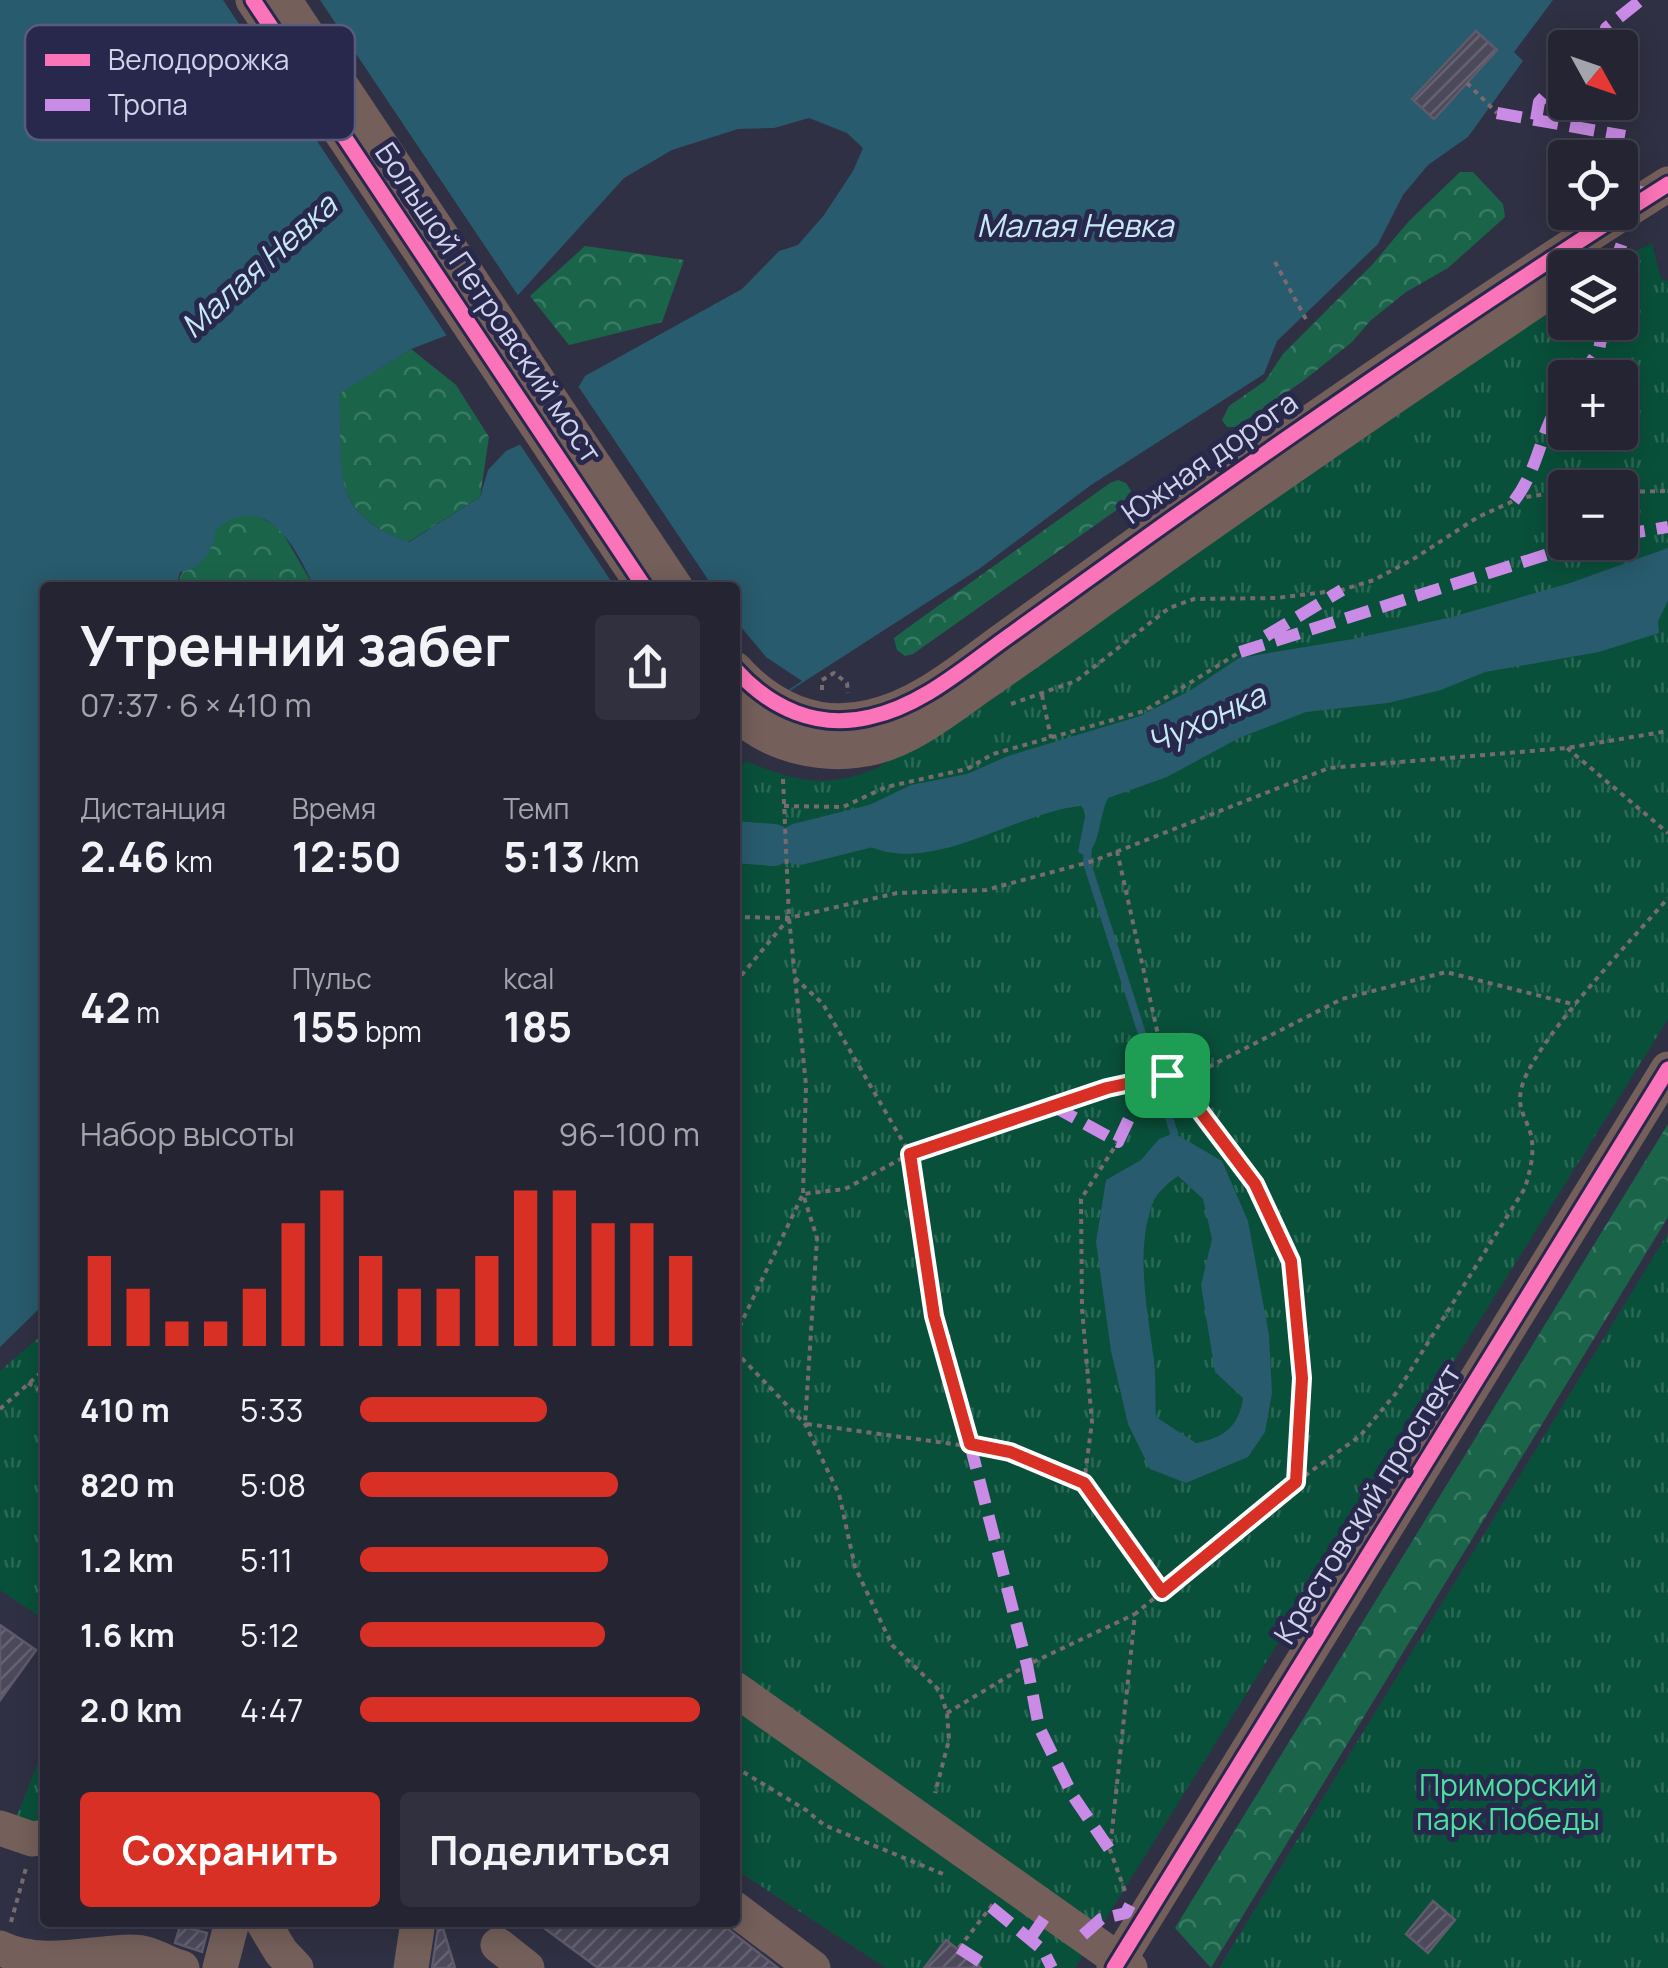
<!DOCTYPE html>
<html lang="ru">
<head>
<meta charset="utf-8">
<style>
  :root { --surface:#242433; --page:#30303f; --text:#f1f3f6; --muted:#a3a4ac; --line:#41414e; --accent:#d93025 }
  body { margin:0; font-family:Manrope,sans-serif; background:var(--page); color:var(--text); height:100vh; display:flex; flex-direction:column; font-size:38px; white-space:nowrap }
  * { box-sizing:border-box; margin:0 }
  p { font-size:32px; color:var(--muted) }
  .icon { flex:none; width:55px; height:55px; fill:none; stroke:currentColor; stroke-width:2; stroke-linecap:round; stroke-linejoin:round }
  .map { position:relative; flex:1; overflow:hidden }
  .details { position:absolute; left:40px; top:582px; width:700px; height:1345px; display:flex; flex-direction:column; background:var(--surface); border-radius:10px; box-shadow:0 5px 25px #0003,0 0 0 2px var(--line) }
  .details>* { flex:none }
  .needle { width:65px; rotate:130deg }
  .tools { position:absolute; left:1548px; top:30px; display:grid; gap:20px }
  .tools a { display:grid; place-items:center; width:90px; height:90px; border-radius:10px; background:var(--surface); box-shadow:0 5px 25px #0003,0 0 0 2px var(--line); font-size:50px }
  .pin { position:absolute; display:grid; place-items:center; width:85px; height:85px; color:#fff; margin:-42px; border-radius:20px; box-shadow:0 5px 15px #0006 }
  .round { display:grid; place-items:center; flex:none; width:105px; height:105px; border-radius:10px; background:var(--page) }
  .overview { display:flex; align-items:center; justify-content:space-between; height:170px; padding:0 40px }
  h1 { font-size:55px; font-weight:700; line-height:75px }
  .figures { display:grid; grid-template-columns:repeat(3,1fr); gap:15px; height:170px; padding:10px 40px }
  .figures div { display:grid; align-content:center }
  .figures b { font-size:42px; font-weight:700 }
  .figures small { font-size:28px; font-weight:400 }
  .figures p { font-size:28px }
  .chart { height:280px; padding:20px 40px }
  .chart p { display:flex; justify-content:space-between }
  .chart svg { width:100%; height:180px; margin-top:10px; stroke:var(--accent); stroke-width:6 }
  .button { display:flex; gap:20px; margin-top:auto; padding:20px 40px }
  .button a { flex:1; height:115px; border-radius:10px; background:var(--accent); color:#fff; font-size:40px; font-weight:700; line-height:115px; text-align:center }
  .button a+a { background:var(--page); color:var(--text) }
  ul { padding:0 40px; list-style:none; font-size:32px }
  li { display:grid; grid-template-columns:160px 120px 1fr; align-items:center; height:75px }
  li i { height:25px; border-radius:12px; background:var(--accent) }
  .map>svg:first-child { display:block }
</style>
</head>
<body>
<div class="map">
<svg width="1668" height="1968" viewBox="0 0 1668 1968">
  <defs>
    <pattern id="forest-crowns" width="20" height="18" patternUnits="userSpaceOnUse" patternTransform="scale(2.5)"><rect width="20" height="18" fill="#1a654a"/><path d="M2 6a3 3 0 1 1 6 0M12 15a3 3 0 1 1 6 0" fill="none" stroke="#3a7a64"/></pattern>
    <pattern id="park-tufts" width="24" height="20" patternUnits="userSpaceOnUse" patternTransform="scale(2.5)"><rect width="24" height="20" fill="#09503a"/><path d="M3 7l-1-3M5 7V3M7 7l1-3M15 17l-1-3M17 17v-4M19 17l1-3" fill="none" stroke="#2c6857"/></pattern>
    <pattern id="building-hatch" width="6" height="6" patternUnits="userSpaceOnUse" patternTransform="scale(2.5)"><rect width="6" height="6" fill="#4c495b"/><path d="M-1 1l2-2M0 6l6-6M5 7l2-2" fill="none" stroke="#656273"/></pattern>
  </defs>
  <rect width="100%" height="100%" fill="#303044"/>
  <path fill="url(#forest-crowns)" d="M 1460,172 L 1473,172 L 1503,204 L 1505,217 L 1448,268 L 1406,292 L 1370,321 L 1352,342 L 1303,381 L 1236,427 L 1227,427 L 1222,420 L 1229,406 L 1265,381 L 1283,354 L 1372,265 L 1409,221 Z
    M 585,246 L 684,260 L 662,322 L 569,345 L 530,296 Z
    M 411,349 L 456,385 L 489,437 L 480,497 L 408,542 C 327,513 342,467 338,394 Z
    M 1118,480 L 1126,483 L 1131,491 L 1118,509 L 913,654 L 905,656 L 897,650 L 894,638 L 906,629 L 1110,483 Z
    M 256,515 L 280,528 L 314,587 L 176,588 C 181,568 212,524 231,516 C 238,514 249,515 256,515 Z
    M 1668,1124 L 1668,1217 L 1211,1968 L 1175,1928 Z"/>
  <path fill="url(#park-tufts)" fill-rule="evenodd" d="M 1652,243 L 1661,279 L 1668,281 L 1668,1019 L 1075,1968 L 886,1968 L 735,1869 L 735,775 L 746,761 C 796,782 826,789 877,768 L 1565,295 L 1565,322 L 1620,322 L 1620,268 L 1605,267 ZM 1565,378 L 1620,378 L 1620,432 L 1565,432 ZM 1565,488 L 1620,488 L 1620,542 L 1565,542 Z
    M 1668,1233 L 1668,1968 L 1219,1968 Z
    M 45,1332 L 45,1620 L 0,1590 L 0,1371 Z
    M 45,1745 L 45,1823 L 14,1823 Z"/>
  <path fill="#285b6d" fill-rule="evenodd" d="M 0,0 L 1553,0 L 1514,52 L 1523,61 L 1468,137 L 1428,165 L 1403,195 L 1378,244 L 1277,341 L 1264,374 L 1091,485 L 979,569 L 735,726 L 735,588 L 314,587 C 295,546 266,489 216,529 C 213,550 203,569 180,572 L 176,587 L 45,588 L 45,1303 L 0,1347 ZM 809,118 L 847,133 L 863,148 L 853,171 L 824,215 L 798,245 L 779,251 L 742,289 L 585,376 L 554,429 L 506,451 L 488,470 L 480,497 L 409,542 C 325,513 344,467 339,394 L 411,349 L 500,315 L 624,178 L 672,150 L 738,129 L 774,128 Z
    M 1668,548 L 1668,601 L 1658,621 L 1659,633 L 1599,652 L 1485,672 L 1441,690 L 1388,703 L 1306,712 L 1239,738 L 1167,777 L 1108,798 C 1099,816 1101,843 1086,856 L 1078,852 L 1086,812 L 1081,806 C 1013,812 926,882 859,841 L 856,831 L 867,806 L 911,785 L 967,774 L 1008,756 L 1140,716 L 1191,690 L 1239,658 L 1353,639 L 1452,617 L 1570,583 Z
    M 1174,1133 L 1222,1161 L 1248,1221 L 1269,1335 L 1272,1393 L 1265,1432 L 1248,1457 L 1186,1483 L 1150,1469 L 1128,1424 L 1111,1351 L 1096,1242 L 1106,1180 L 1141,1160 L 1159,1139 ZM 1178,1176 L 1203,1199 L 1212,1239 L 1201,1285 L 1215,1372 L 1243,1398 C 1239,1427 1223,1438 1196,1443 L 1156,1417 C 1155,1398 1156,1380 1154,1361 C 1148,1313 1135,1253 1152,1205 C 1157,1192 1167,1184 1178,1176 Z"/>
  <path fill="#303044" d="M 223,0 L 320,0 L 521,300 L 502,319 L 449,339 Z
    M 576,383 L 713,587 L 615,587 L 517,440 L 551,425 Z
    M 735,620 L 766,657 L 802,681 L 735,726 Z"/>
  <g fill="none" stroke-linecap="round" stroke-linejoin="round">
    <path stroke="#285b6d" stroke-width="8" d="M 1088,846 L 1087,863 L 1174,1133"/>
    <path stroke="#285b6d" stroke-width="42" d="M 735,842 L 773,845
      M 799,844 L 911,816"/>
  </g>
  <path fill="url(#building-hatch)" stroke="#5f5b6d" stroke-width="2.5" d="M 1476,31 L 1497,50 L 1434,119 L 1412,99 Z
    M 0,1625 L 36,1650 L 0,1700 Z
    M 1433,1901 L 1455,1920 L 1428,1953 L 1406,1934 Z
    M 439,1922 L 441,1922 L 455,1968 L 432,1968 Z
    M 536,1922 L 719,1922 L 778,1968 L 598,1968 Z
    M 180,1926 L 207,1933 L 202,1952 L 175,1943 Z
    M 946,1940 L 981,1968 L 924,1968 Z"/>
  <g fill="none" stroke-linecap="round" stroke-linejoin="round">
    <path stroke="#776b6d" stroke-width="4" stroke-dasharray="5 5" stroke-linecap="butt" d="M 1467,83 L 1497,113
      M 1275,262 L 1308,323
      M 1620,492 L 1668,491
      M 822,690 L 822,680 L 834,673 L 847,683 L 848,693
      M 1042,695 L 1051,738
      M 1011,704 L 1076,681 L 1169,608 L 1194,599 L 1276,598 L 1342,590 L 1374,580 L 1415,558 L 1478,517 L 1520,498 L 1565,491
      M 1567,748 L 1668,833
      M 783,779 L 789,918 L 806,1085 L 803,1194 L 817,1238 L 805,1424
      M 784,806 L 843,807 L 886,787 L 967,769 L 993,754 L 1144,711 L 1240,652
      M 1117,851 L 1167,1075
      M 735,917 L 789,918 L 897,893 L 986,890 L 1093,861 L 1329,768 L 1567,748 L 1668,731
      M 795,978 L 823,1004 L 910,1154 L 934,1315 L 970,1444
      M 735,983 L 789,918
      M 1179,1082 L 1255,1183 L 1291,1261 L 1302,1378 L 1296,1482
      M 735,1336 L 803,1194 L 845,1189 L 910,1154 L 1107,1088 L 1167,1075 L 1179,1082 L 1342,999 L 1446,972 L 1576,1005
      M 735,1351 L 805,1424 L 839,1494 L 855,1567 L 892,1645 L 940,1691 L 947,1713 L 949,1740 L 935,1793
      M 28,1383 L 45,1393
      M 0,1409 L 45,1369
      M 807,1424 L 1011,1452 L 1084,1483 L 1162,1592
      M 1084,1483 L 1092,1422 L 1082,1309 L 1081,1199 L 1118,1142
      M 947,1713 L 1027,1665 L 1135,1614
      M 735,1767 L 806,1810 L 824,1825 L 943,1874
      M 1125,1891 L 1110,1850 L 1135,1614 L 1296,1482 L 1360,1436 L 1397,1392 L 1525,1188 C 1530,1171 1535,1153 1531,1135 C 1526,1117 1517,1109 1521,1090 C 1530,1045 1634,938 1668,898
      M 11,1922 L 26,1868
      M 959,1948 L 993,1904"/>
    <path stroke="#745f5a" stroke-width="35" d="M 253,0 L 645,588
      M 284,0 L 676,588
      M 735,669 C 770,708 817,730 870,717 C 921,706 964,668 1006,638 C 1053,604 1101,570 1148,536 C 1318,415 1491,296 1668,184
      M 735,711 C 769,747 827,759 875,747 C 910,738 944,712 973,691 C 1017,661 1060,630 1103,599 C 1256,490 1409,385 1565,281
      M 735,1689 L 1130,1968
      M 0,1828 L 32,1839 L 45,1837
      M 735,1909 L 813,1968
      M 263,1922 L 281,1952 L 296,1968
      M 498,1945 L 527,1968
      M 0,1948 C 43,1968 85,1953 131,1952 C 153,1952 163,1963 182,1968
      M 220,1968 L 232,1922
      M 411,1968 L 418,1922
      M 1114,1968 L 1668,1069"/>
    <path stroke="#ca8be6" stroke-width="12" stroke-dasharray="25 12" stroke-linecap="butt" d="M 1603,48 L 1606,28 L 1641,0
      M 1497,113 L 1625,136
      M 1536,120 L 1539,102 L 1565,73
      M 1620,186 L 1651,195
      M 1613,268 L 1622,243
      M 1580,378 L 1599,350 L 1604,322
      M 1514,501 C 1540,468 1540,427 1565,396
      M 1620,535 L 1668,527
      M 1266,636 L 1342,590
      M 1240,652 L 1586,542
      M 1053,1106 L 1118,1142 L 1146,1082
      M 970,1444 L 1027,1665 L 1039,1727 L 1073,1796 L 1110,1850
      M 991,1907 L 1043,1950 L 1052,1968
      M 1083,1935 L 1101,1919 L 1126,1913 L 1130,1905
      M 1030,1939 L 1049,1911
      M 959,1948 L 990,1968"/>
    <defs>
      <path id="cycleway" d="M 253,0 L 645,588
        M 735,669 C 770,708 817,730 870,717 C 921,706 964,668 1006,638 C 1053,604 1101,570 1148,536 C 1318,415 1491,296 1668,184
        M 1114,1968 L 1668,1069"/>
    </defs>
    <use href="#cycleway" stroke="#28284c" stroke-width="21"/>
    <use href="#cycleway" stroke="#fb73b8" stroke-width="15"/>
  </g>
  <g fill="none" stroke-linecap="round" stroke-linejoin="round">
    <defs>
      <path id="route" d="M 1167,1075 L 1178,1082 L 1255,1184 L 1291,1261 L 1302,1378 L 1296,1482 L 1162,1592 L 1084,1483 L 1010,1452 L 970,1444 L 934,1316 L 910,1154 L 1107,1088 Z"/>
    </defs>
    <use href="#route" stroke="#fff" stroke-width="20"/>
    <use href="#route" stroke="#d93025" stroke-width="12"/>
  </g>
  <g text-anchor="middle" stroke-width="10" stroke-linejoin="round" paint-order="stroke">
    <g font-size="30" fill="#d0d3ea" stroke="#28284c">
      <text transform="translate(488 303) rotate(56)" y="10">Большой Петровский мост</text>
      <text transform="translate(1210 458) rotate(-35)" y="10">Южная дорога</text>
      <text transform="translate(1368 1504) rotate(-58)" y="10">Крестовский проспект</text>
    </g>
    <g font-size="30" fill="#4de0a1" stroke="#28284c">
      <text x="1508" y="1796">Приморский<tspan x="1508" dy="34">парк Победы</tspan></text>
    </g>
    <g font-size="32" font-style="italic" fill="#c7e9f5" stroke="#28284c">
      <text x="1075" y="237">Малая Невка</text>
      <text transform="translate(259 266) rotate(-42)" y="11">Малая Невка</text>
      <text transform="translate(1206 719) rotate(-24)" y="11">Чухонка</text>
    </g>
  </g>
  <rect x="25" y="25" width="330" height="115" rx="15" fill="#28284c" stroke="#5a5b7b" stroke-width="2.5"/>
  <rect x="45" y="54" width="45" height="12" fill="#fb73b8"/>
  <rect x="45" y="99" width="45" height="12" fill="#ca8be6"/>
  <g font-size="28" fill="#d0d3ea">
    <text x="108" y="70">Велодорожка</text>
    <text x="108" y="115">Тропа</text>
  </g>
</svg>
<div class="tools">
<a><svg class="needle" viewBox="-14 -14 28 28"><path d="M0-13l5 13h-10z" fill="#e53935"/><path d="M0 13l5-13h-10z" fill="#a3a4ac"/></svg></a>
<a><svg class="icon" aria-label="locate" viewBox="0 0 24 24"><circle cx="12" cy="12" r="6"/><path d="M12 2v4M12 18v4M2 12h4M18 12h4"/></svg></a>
<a><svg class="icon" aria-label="layers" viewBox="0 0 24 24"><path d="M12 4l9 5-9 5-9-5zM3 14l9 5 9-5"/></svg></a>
<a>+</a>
<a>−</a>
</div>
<div class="pin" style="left:1167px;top:1075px;background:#1e9e55"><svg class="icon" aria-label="arrive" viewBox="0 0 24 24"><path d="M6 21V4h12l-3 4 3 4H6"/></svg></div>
<section class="details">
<div class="overview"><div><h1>Утренний забег</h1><p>07:37 · 6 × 410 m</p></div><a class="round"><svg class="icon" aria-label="share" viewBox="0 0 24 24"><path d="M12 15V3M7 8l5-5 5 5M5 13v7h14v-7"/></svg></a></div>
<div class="figures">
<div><p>Дистанция</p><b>2.46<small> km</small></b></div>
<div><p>Время</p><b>12:50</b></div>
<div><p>Темп</p><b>5:13<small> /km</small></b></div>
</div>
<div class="figures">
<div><b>42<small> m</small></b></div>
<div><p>Пульс</p><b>155<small> bpm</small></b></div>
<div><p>kcal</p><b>185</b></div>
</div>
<div class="chart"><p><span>Набор высоты</span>96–100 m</p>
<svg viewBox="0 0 160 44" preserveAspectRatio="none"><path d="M5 44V22M15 44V30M25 44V38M35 44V38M45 44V30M55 44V14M65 44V6M75 44V22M85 44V30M95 44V30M105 44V22M115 44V6M125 44V6M135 44V14M145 44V14M155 44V22"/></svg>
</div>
<ul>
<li><b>410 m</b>5:33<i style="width:55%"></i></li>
<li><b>820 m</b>5:08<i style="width:76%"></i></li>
<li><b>1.2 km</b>5:11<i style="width:73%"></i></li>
<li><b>1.6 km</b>5:12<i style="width:72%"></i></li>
<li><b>2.0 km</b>4:47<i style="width:100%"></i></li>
</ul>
<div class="button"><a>Сохранить</a><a>Поделиться</a></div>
</section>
</div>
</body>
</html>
